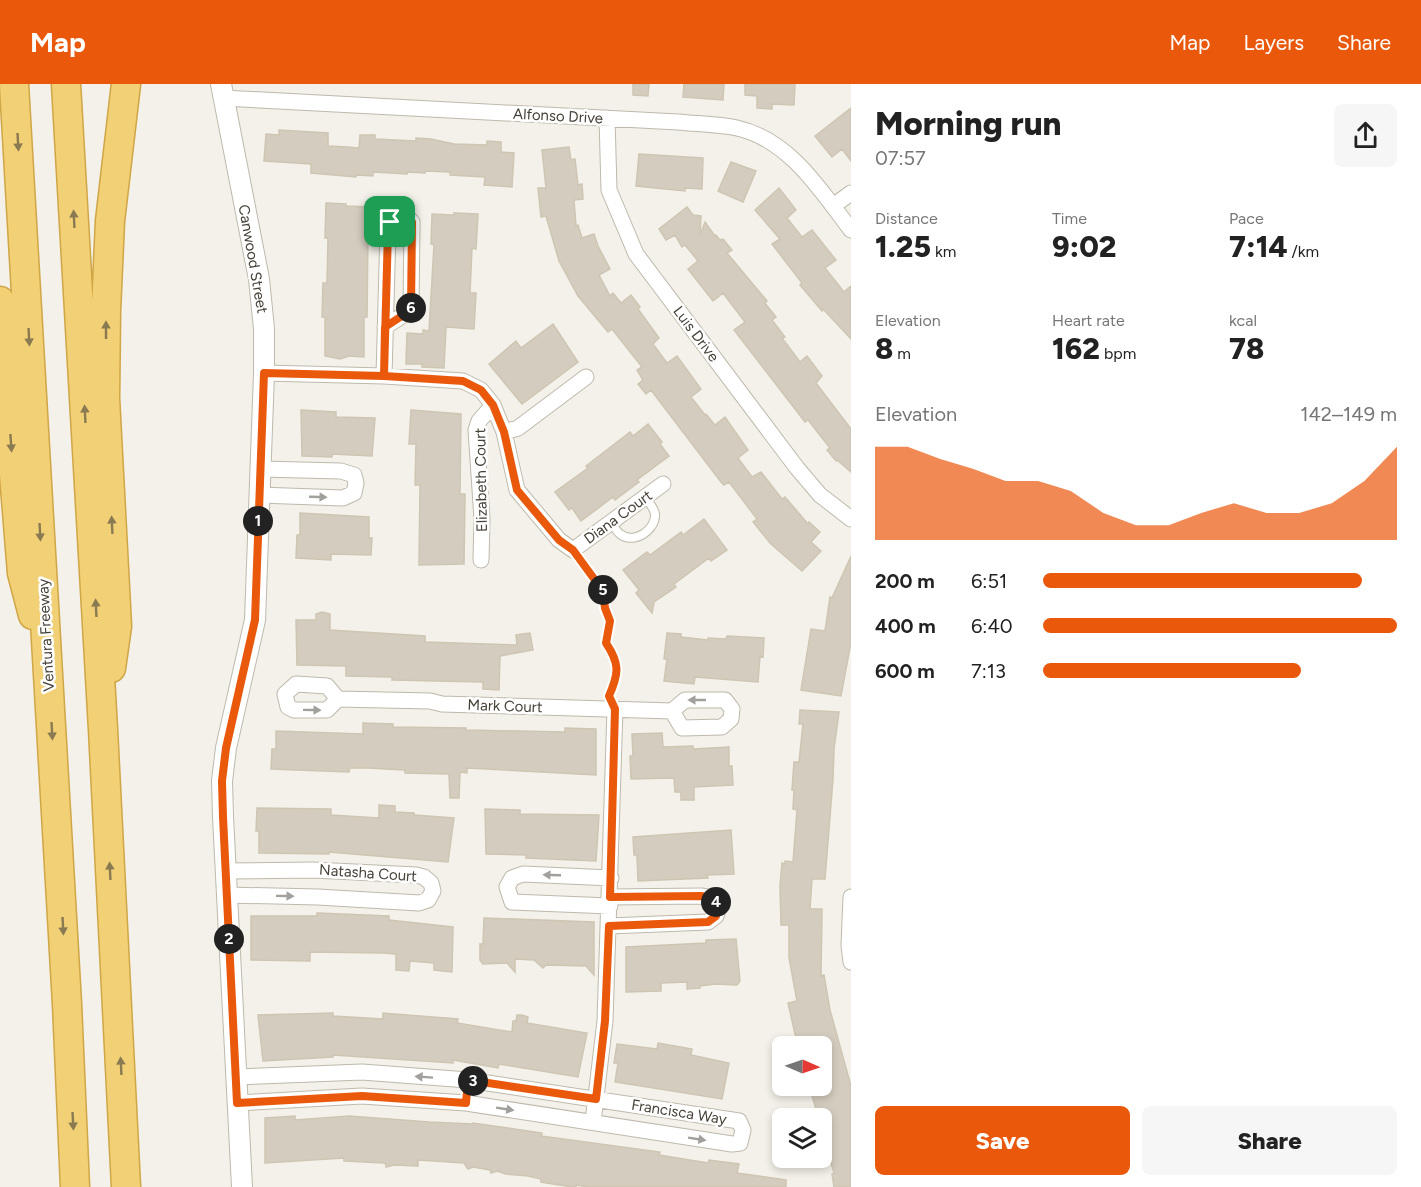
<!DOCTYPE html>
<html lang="en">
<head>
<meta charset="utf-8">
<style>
  :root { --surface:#fff; --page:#f6f6f6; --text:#222; --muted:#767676; --accent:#ea580c }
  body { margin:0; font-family:Figtree,sans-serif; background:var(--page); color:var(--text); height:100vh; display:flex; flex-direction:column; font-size:22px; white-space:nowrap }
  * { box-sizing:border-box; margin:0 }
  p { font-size:20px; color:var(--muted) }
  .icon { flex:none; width:33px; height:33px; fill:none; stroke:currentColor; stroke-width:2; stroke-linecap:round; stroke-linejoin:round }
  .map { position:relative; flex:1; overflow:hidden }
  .panel { display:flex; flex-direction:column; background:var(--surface); width:570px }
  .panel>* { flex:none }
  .needle { width:39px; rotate:92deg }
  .controls { position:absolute; left:772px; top:952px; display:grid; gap:12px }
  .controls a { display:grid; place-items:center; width:60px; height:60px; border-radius:9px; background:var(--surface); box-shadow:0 3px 9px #0003; font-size:30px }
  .pin { position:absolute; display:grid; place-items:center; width:51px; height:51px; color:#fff; margin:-26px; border-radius:12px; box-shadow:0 3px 9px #0006 }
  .km { position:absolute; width:30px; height:30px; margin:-15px; border-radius:50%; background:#222; color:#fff; font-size:16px; line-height:30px; text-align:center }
  .round { display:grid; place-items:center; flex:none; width:63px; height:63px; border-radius:9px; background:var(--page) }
  .head { display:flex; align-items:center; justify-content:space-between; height:102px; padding:0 24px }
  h1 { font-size:33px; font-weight:800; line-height:45px }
  .stats { display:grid; grid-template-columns:repeat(3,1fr); gap:9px; height:102px; padding:6px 24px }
  .stats div { display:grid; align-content:center }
  .stats b { font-size:30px; font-weight:800 }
  .stats small { font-size:16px; font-weight:400 }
  .stats p { font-size:16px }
  .chart { height:168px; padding:12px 24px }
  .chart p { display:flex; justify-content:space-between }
  .chart svg { width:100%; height:108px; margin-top:6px; fill:var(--accent); opacity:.7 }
  .cta { display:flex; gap:12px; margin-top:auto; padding:12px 24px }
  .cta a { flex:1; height:69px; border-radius:9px; background:var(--accent); color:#fff; font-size:24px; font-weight:800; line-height:69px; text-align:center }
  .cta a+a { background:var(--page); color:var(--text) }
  ul { padding:0 24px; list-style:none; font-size:20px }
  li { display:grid; grid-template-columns:96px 72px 1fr; align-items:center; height:45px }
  li i { height:15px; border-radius:8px; background:var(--accent) }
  header { display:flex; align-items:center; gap:36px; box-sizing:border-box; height:84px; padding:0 30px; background:var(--accent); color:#fff }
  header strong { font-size:28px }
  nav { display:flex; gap:33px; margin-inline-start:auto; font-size:21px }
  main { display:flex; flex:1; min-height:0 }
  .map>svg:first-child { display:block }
</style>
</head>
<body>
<header>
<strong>Map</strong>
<nav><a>Map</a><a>Layers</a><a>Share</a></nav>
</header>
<main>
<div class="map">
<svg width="851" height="1103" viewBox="0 0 851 1103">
  <rect width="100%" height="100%" fill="#f3f1e9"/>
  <path fill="#d4cdbf" stroke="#cec5b3" stroke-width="1.5" d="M 633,0 L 649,0 L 648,12 L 633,11 Z
    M 684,0 L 724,0 L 723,16 L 683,13 Z
    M 745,0 L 795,0 L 794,21 L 772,20 L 772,25 L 757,24 L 757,12 L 745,11 Z
    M 851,24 L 851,77 L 842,65 L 832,73 L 815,52 Z
    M 279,46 L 328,49 L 328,62 L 348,63 L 359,64 L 360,51 L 375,51 L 375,55 L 416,57 L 416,54 L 431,55 L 454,60 L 487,61 L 487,57 L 501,58 L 501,68 L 514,69 L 512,103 L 484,101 L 485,93 L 450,91 L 450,88 L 425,87 L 425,89 L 407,88 L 407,90 L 373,88 L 373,92 L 356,91 L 356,93 L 311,89 L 311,80 L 264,77 L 266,50 L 279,51 Z
    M 569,63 L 571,76 L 575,75 L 578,101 L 582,100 L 583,115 L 574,116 L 576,142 L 578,141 L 582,154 L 594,150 L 598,162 L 610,185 L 599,191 L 610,212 L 613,209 L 621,219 L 631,211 L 640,223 L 638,225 L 659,254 L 653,260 L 667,279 L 677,272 L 701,305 L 691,313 L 705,331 L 706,330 L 715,341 L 725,333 L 748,366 L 738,374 L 752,393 L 761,388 L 782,415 L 785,413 L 808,440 L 809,438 L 820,448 L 811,458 L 821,467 L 802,487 L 771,460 L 753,438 L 757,435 L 729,398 L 724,401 L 721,398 L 651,306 L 646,310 L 638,300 L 643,296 L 637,286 L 642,283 L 612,245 L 608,248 L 578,212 L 559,177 L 546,132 L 541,133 L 538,104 L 546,104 L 542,66 Z
    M 639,70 L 703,74 L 702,105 L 685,104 L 685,107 L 636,102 Z
    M 731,78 L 756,87 L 743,118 L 718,107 Z
    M 779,104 L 796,126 L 787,134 L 802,153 L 812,146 L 836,176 L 825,184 L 844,208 L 851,202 L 851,255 L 823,225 L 822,227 L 800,201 L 802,199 L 772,160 L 780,155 L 755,126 Z
    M 326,119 L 346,120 L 346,122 L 371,123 L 370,153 L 368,153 L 367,233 L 364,233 L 364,273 L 349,272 L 340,275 L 325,272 L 325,233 L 322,233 L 323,199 L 327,199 L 328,154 L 325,154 Z
    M 687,123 L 693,131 L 701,132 L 700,151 L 705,138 L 715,152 L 716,151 L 720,156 L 723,155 L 732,166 L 727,169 L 767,217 L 765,219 L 776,233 L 772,236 L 785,253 L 782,254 L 800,278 L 807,272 L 822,292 L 816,299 L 851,345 L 851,388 L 837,376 L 836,377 L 827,366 L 830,364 L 808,336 L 805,338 L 734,246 L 745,238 L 723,209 L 713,217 L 688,185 L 698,177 L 685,161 L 682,163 L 675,151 L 666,156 L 659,145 Z
    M 454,129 L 478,130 L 476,165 L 472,164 L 470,209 L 476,209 L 474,245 L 446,243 L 444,284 L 422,283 L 422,280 L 406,280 L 407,249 L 423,250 L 423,246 L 429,247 L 434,161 L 431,160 L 432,130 L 454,131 Z
    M 553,240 L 578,278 L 522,320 L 489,280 L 516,257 L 521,264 Z
    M 301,326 L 336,328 L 336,333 L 375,334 L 372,372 L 332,370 L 332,373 L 302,372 Z
    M 411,326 L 461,330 L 460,410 L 465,410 L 464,480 L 419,481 L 420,401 L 415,401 L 416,360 L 409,360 Z
    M 648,340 L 662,358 L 660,360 L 669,372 L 637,396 L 639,398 L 615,416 L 613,413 L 581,437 L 572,424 L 569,426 L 555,408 L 588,384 L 586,382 L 630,348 L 633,352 Z
    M 300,429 L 369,433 L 369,454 L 372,454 L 371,471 L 331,470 L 331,476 L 296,474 L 297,451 L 300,451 Z
    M 704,435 L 727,466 L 711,477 L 709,474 L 674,500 L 676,503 L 654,518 L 652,529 L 636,509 L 639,506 L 623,486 L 647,468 L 650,471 L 681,448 L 683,451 Z
    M 851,472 L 851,558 L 841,612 L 801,606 L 811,545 L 825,547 L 830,513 L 832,514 Z
    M 322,528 L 330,530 L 330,546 L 425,552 L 425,558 L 517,561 L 516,551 L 530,549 L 533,566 L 500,572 L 499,606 L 483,605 L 483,598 L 392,596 L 392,593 L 346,592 L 346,582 L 297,581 L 296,536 L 316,536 L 316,530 Z
    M 667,549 L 681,550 L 681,553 L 708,556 L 708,554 L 726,555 L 727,552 L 764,554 L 763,573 L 760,572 L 758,598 L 695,593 L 694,600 L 664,597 L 667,575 L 664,575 Z
    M 800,626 L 839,628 L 834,665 L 833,695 L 825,795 L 812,795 L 810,825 L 822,825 L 821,892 L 824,891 L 830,926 L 851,1002 L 851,1103 L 834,1103 L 832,1090 L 834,1089 L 826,1061 L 831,1059 L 826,1037 L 822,1038 L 822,1035 L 819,1035 L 809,1002 L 822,1002 L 822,963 L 798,963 L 788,919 L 797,917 L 789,874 L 789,841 L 781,841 L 780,802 L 782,779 L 785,780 L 785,777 L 793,778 L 797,726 L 793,725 L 794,706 L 792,706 L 794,678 L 799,678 L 803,640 L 799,640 Z
    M 363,639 L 393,640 L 393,643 L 466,644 L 466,646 L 565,648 L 565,644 L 596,645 L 596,691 L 467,684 L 467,689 L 460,688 L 459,714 L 450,714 L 449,690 L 405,689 L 405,686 L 368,684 L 350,684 L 349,688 L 271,685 L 272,665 L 276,665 L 276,647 L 363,650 Z
    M 662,649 L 663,663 L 693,662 L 693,665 L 729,663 L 729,682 L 732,682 L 733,701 L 694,703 L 694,716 L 681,716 L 681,708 L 675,708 L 674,694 L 631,695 L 630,672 L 633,672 L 632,650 Z
    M 379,721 L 395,722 L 395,728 L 414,729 L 414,731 L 454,734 L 448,778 L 329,768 L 329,770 L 259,769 L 259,747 L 256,747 L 257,724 L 331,725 L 331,731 L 379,734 Z
    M 485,725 L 520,726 L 520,730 L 599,731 L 596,777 L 526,774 L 526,771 L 486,770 Z
    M 731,746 L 734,790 L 707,791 L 708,794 L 638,797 L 637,771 L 634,771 L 633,753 Z
    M 317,829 L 389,832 L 389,836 L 453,843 L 452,888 L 434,886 L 434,879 L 410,877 L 409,887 L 396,886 L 396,870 L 382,869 L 310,868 L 310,877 L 251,876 L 251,832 L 317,832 Z
    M 484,834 L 594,838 L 594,891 L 586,882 L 546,881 L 543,884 L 534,876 L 515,875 L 515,888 L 507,879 L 483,880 L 480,876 L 480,860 L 483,860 Z
    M 736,855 L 740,897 L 737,901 L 715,900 L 700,902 L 700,904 L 687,905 L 687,898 L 661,899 L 661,907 L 626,908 L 626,863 L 706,859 L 706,856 Z
    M 333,929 L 333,932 L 383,935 L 383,929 L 458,935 L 457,939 L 512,948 L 513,937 L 516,937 L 517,931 L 522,931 L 528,933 L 527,939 L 587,949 L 578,993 L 499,980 L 498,984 L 453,976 L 453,979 L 333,971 L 333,973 L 263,977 L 258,931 Z
    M 658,959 L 692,965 L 691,971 L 729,979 L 722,1015 L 615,998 L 618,979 L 614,979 L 617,960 L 657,965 Z
    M 295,1032 L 295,1036 L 349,1032 L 429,1038 L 473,1040 L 473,1039 L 542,1049 L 541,1052 L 660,1068 L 659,1071 L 708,1079 L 709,1076 L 739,1080 L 737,1089 L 786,1096 L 786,1103 L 588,1103 L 576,1101 L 576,1103 L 572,1103 L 541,1098 L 541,1095 L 528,1092 L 506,1090 L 497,1087 L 491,1089 L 490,1086 L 473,1083 L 468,1085 L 464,1079 L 418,1076 L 418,1082 L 394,1081 L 386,1083 L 386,1080 L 384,1079 L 344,1077 L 344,1074 L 265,1079 L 265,1034 Z"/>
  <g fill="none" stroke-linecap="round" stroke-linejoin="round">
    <defs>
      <path id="service" d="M 611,439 C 614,442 617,448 620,450 C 634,461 656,446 655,430 C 654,424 649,418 645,413"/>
      <path id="minor" d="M 223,14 L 678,38 C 697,40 718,40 737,44 C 790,56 821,107 851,146
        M 607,34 L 609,106 L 636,170 L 797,384 L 820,411 L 851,435
        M 833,122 L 851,109
        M 264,289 L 384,292 L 463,297 L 481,306 L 493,321 L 504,348 L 517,406 L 559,456 L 573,466 L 663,400
        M 384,292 L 388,146 L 390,138 L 397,133 L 407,133 L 412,138 L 411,226 L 385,243
        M 504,348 L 518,344 L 586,293
        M 259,411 L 343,414 L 354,409 L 356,399 L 354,391 L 341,387 L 261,385
        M 481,476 L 482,435 L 476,346 L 479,337 L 493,321
        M 338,615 L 327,602 L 296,600 L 285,610 L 288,623 L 294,626 L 327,626 L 338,615 L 430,617 L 442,620 L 672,627 L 685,616 L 725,616 L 732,625 L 731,635 L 722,643 L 682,644 L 672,627
        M 225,787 L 313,786 L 416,791 L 424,793 L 431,799 L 433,807 L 428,816 L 419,819 L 318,813 L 226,811
        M 851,813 L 849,861 L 851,878
        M 610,822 L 512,818 L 507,803 L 512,794 L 523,790 L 611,794
        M 609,842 L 708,838 L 716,832 L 719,823 L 713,814 L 701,812 L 610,813
        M 236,993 L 362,988 L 468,996 L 739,1037 L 743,1046 L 740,1059 L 732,1060 L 466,1019 L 362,1012 L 237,1019
        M 593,1038 L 605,937 L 615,625"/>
      <path id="tertiary" d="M 221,0 L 259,195 L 264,245 L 264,289 L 255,536 L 226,664 L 222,697 L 223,733 L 242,1103"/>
      <path id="motorway" d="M 14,0 L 67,920 L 75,1103
        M 66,0 L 103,645 L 126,1103
        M 0,217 L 22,489 L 33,531
        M 111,584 L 117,542 L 105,314 L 106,227 L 110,137 L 126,0"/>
    </defs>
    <use href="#service" stroke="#beb9ac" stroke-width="10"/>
    <use href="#minor" stroke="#beb9ac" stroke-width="17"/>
    <use href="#tertiary" stroke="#beb9ac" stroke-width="22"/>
    <use href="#motorway" stroke="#d0a646" stroke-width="31"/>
    <path stroke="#beb59f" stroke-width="2" stroke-dasharray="3 3" stroke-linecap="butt" d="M 582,478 L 603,507 L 605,524 L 610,537 L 606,559 C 619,579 620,587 610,609"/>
    <use href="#service" stroke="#fff" stroke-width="8"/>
    <use href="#minor" stroke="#fff" stroke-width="15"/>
    <use href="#tertiary" stroke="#fff" stroke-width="20"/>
    <use href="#motorway" stroke="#f1d076" stroke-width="28"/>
  </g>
  <defs><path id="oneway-solid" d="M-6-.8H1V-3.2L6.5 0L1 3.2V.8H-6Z" transform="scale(1.5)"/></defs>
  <g fill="#8a7a51">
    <use href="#oneway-solid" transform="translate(18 58) rotate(87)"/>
    <use href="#oneway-solid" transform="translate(74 135) rotate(-93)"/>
    <use href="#oneway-solid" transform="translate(106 246) rotate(-90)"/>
    <use href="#oneway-solid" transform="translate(29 253) rotate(87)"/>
    <use href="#oneway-solid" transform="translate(85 330) rotate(-93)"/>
    <use href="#oneway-solid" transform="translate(11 359) rotate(86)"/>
    <use href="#oneway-solid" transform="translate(112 441) rotate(-93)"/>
    <use href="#oneway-solid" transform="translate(40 448) rotate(87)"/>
    <use href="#oneway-solid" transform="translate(96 524) rotate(-93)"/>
    <use href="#oneway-solid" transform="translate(52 647) rotate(87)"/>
    <use href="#oneway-solid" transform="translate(110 787) rotate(-93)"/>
    <use href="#oneway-solid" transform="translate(63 842) rotate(87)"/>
    <use href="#oneway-solid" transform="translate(121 982) rotate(-93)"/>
    <use href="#oneway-solid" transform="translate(73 1037) rotate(87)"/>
  </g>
  <g fill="#a2a09c">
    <use href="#oneway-solid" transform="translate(318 413) rotate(2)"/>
    <use href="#oneway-solid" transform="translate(697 616) rotate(180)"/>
    <use href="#oneway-solid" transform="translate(312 626) rotate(1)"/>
    <use href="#oneway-solid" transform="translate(552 791) rotate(-178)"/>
    <use href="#oneway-solid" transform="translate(285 812) rotate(1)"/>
    <use href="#oneway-solid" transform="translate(424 993) rotate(-176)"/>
    <use href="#oneway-solid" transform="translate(505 1025) rotate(9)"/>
    <use href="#oneway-solid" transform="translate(697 1055) rotate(9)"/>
  </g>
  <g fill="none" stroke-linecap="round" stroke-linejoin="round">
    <defs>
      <path id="route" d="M 390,138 L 388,146 L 384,292 L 264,289 L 255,536 L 226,664 L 222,697 L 223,733 L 237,1019 L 362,1012 L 466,1019 L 468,996 L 596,1015 L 605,937 L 609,842 L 708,838 L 716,832 L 719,823 L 713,814 L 701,812 L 610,813 L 615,625 L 609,612 C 619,589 620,580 606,559 L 610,537 L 605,524 L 603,507 L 573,466 L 559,456 L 517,406 L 504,348 L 493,321 L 481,306 L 463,297 L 384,292 L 385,243 L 411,226 L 412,138 L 407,133 L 397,133 L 390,138"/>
    </defs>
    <use href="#route" stroke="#fff" stroke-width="12"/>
    <use href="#route" stroke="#ea580c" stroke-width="8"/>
  </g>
  <g text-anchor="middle" stroke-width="5" stroke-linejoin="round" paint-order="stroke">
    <g font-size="15" fill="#464138" stroke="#fff">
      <text transform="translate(558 32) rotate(3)" y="5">Alfonso Drive</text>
      <text transform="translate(253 175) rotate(80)" y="5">Canwood Street</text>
      <text transform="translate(696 250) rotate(53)" y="5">Luis Drive</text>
      <text transform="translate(481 396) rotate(-91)" y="5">Elizabeth Court</text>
      <text transform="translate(618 433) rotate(-36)" y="5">Diana Court</text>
      <text transform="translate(46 551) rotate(-93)" y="5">Ventura Freeway</text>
      <text transform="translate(505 622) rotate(2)" y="5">Mark Court</text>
      <text transform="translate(368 789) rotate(4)" y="5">Natasha Court</text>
      <text transform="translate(679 1028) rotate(9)" y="5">Francisca Way</text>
    </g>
  </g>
</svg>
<div class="controls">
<a><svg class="needle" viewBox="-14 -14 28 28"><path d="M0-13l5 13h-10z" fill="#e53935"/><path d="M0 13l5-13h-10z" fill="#767676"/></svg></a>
<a><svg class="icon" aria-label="layers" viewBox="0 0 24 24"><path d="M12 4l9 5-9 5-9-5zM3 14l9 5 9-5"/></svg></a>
</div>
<div class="pin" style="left:390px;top:138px;background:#1e9e55"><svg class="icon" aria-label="arrive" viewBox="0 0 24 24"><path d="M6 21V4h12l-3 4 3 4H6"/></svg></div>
<b class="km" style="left:258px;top:437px">1</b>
<b class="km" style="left:229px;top:855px">2</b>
<b class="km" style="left:473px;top:997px">3</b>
<b class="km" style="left:716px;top:818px">4</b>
<b class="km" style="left:603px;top:506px">5</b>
<b class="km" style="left:411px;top:224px">6</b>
</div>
<section class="panel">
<div class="head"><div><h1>Morning run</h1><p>07:57</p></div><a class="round"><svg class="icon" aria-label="share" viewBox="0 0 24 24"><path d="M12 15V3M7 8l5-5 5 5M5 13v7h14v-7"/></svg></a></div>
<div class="stats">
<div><p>Distance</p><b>1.25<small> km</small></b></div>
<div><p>Time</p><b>9:02</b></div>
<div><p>Pace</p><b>7:14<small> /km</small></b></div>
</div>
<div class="stats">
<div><p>Elevation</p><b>8<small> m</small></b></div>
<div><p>Heart rate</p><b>162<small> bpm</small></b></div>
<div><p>kcal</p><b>78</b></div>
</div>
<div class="chart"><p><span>Elevation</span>142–149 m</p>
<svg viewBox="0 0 160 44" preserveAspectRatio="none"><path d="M0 44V6L10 6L20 11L30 15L40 20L50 20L60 24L70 33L80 38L90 38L100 33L110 29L120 33L130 33L140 29L150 20L160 6V44z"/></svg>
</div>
<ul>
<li><b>200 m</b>6:51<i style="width:90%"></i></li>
<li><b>400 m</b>6:40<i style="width:100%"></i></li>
<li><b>600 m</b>7:13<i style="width:73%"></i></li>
</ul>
<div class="cta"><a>Save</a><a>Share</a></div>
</section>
</main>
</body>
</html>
